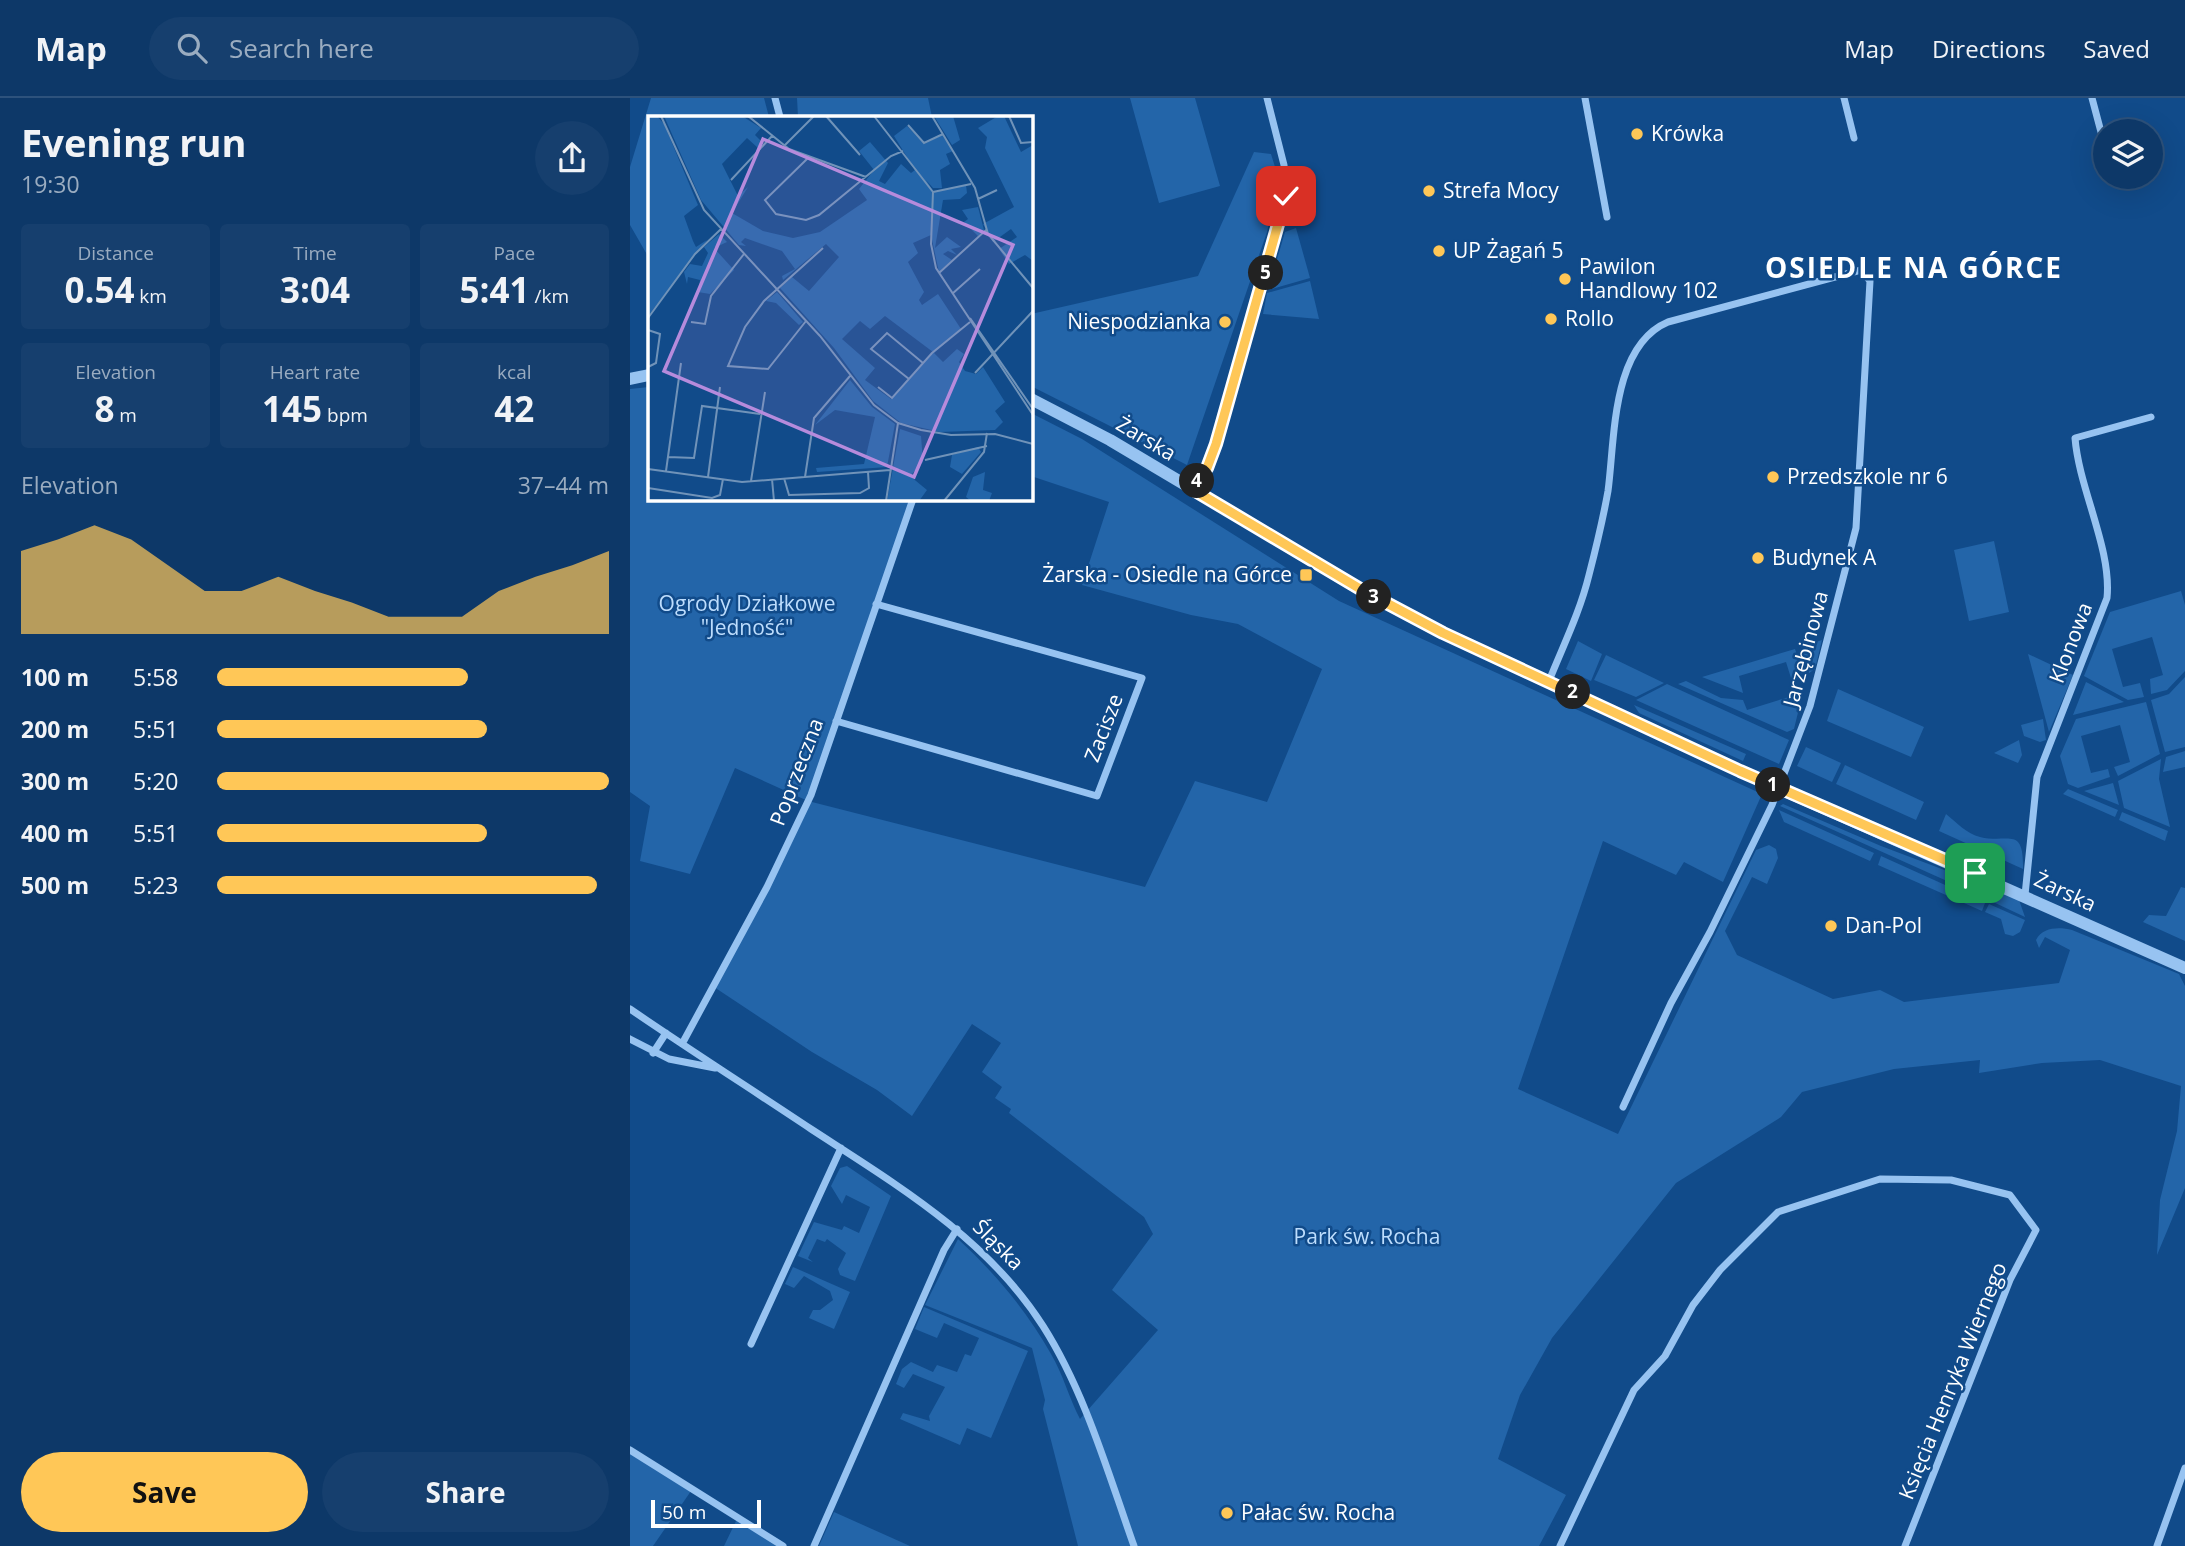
<!DOCTYPE html>
<html lang="en">
<head>
<meta charset="utf-8">
<style>
  :root { --surface:#0d3868; --page:#163f6e; --text:#f1f3f6; --muted:#9aacc0; --line:#2d527c; --accent:#ffc757 }
  body { margin:0; font-family:"Open Sans",sans-serif; background:var(--page); color:var(--text); height:100vh; display:flex; flex-direction:column; font-size:26px; white-space:nowrap }
  * { box-sizing:border-box; margin:0 }
  p { font-size:23px; color:var(--muted) }
  .icon { flex:none; width:38px; height:38px; fill:none; stroke:currentColor; stroke-width:2; stroke-linecap:round; stroke-linejoin:round }
  .map { position:relative; flex:1; overflow:hidden }
  .details { display:flex; flex-direction:column; background:var(--surface); width:630px }
  .details>* { flex:none }
  .buttons { position:absolute; left:1463px; top:21px; display:grid; gap:14px }
  .buttons a { display:grid; place-items:center; width:70px; height:70px; border-radius:50%; background:var(--surface); box-shadow:0 7px 28px #0002,0 0 0 2px var(--line); font-size:35px }
  .scale { position:absolute; left:21px; bottom:18px; width:110px; box-sizing:border-box; padding-left:7px; border:4px solid #fff; border-top:0; font-size:19px; line-height:24px; white-space:nowrap; color:#fff; -webkit-text-stroke:5px #114b8a; paint-order:stroke }
  .pin { position:absolute; display:grid; place-items:center; width:60px; height:60px; color:#fff; margin:-30px; border-radius:14px; box-shadow:0 4px 10px #0006 }
  .km { position:absolute; width:35px; height:35px; margin:-18px; border-radius:50%; background:#222; color:#fff; font-size:19px; line-height:35px; text-align:center }
  .round { display:grid; place-items:center; flex:none; width:74px; height:74px; border-radius:37px; background:var(--page) }
  .overview { display:flex; align-items:center; justify-content:space-between; height:119px; padding:0 21px }
  h1 { font-size:38px; font-weight:700; line-height:52px }
  .stats { display:grid; grid-template-columns:repeat(3,1fr); gap:10px; height:119px; padding:7px 21px }
  .stats div { display:grid; align-content:center; border-radius:7px; background:var(--page); text-align:center }
  .stats b { font-size:35px; font-weight:700 }
  .stats small { font-size:19px; font-weight:400 }
  .stats p { font-size:19px }
  .chart { height:196px; padding:14px 21px }
  .chart p { display:flex; justify-content:space-between }
  .chart svg { width:100%; height:126px; margin-top:7px; fill:var(--accent); opacity:.7 }
  .primary-button { display:flex; gap:14px; margin-top:auto; padding:14px 21px }
  .primary-button a { flex:1; height:80px; border-radius:42px; background:var(--accent); color:#111; font-size:28px; font-weight:700; line-height:80px; text-align:center }
  .primary-button a+a { background:var(--page); color:var(--text) }
  ul { padding:0 21px; list-style:none; font-size:23px }
  li { display:grid; grid-template-columns:112px 84px 1fr; align-items:center; height:52px }
  li i { height:18px; border-radius:9px; background:var(--accent) }
  header { display:flex; align-items:center; gap:42px; box-sizing:border-box; height:98px; padding:0 35px; background:var(--surface); border-bottom:2px solid var(--line) }
  header strong { font-size:33px }
  nav { display:flex; gap:38px; margin-inline-start:auto; font-size:24px }
  .search { width:490px; height:63px; background:var(--page); display:flex; align-items:center; gap:18px; box-sizing:border-box; padding:0 24px; border-radius:38px; color:var(--muted); font-size:26px }
  main { display:flex; flex:1; min-height:0 }
  .map>svg:first-child { display:block }
</style>
</head>
<body>
<header>
<strong>Map</strong>
<div class="search"><svg class="icon" aria-label="search" viewBox="0 0 24 24"><circle cx="10" cy="10" r="6"/><path d="M15 15l6 6"/></svg>Search here</div>
<nav><a>Map</a><a>Directions</a><a>Saved</a></nav>
</header>
<main>
<section class="details">
<div class="overview"><div><h1>Evening run</h1><p>19:30</p></div><a class="round"><svg class="icon" aria-label="share" viewBox="0 0 24 24"><path d="M12 15V3M7 8l5-5 5 5M5 13v7h14v-7"/></svg></a></div>
<div class="stats">
<div><p>Distance</p><b>0.54<small> km</small></b></div>
<div><p>Time</p><b>3:04</b></div>
<div><p>Pace</p><b>5:41<small> /km</small></b></div>
</div>
<div class="stats">
<div><p>Elevation</p><b>8<small> m</small></b></div>
<div><p>Heart rate</p><b>145<small> bpm</small></b></div>
<div><p>kcal</p><b>42</b></div>
</div>
<div class="chart"><p><span>Elevation</span>37–44 m</p>
<svg viewBox="0 0 160 44" preserveAspectRatio="none"><path d="M0 44V15L10 11L20 6L30 11L40 20L50 29L60 29L70 24L80 29L90 33L100 38L110 38L120 38L130 29L140 24L150 20L160 15V44z"/></svg>
</div>
<ul>
<li><b>100 m</b>5:58<i style="width:64%"></i></li>
<li><b>200 m</b>5:51<i style="width:69%"></i></li>
<li><b>300 m</b>5:20<i style="width:100%"></i></li>
<li><b>400 m</b>5:51<i style="width:69%"></i></li>
<li><b>500 m</b>5:23<i style="width:97%"></i></li>
</ul>
<div class="primary-button"><a>Save</a><a>Share</a></div>
</section>
<div class="map">
<svg width="1555" height="1448" viewBox="0 0 1555 1448">
  <rect width="100%" height="100%" fill="#114b8a"/>
  <path fill="#2365a9" d="M 21,0 L 134,0 L 139,19 L 19,19 L 19,160 L 0,127 L 0,69 Z
    M 167,0 L 298,0 L 302,19 L 168,19 Z
    M 500,0 L 565,0 L 590,88 L 529,105 Z
    M 624,54 L 641,56 L 649,82 L 637,134 L 557,367 L 401,288 L 401,216 L 568,178 Z
    M 666,130 L 680,180 L 638,192 L 655,134 Z
    M 680,183 L 689,221 L 633,216 L 637,195 Z
    M 19,289 L 19,401 L 282,401 L 178,703 L 515,789 L 565,683 L 637,704 L 692,571 L 608,526 L 561,517 L 452,487 L 479,404 L 401,378 L 401,315 L 452,341 L 709,503 L 1132,696 L 1093,784 L 1054,764 L 1046,777 L 973,743 L 888,991 L 988,1036 L 1126,752 L 1139,747 L 1146,751 L 1148,760 L 1137,786 L 1122,779 L 1095,833 L 1107,857 L 1203,901 L 1250,892 L 1274,904 L 1429,885 L 1440,852 L 1415,839 L 1409,850 L 1406,842 C 1413,829 1429,829 1442,832 L 1549,876 L 1555,888 L 1555,1090 L 1527,1157 L 1530,1102 L 1547,1033 L 1551,988 L 1470,962 L 1412,965 L 1349,975 L 1350,962 L 1264,971 L 1172,994 L 1151,1019 L 1046,1085 L 922,1240 L 890,1297 L 868,1361 L 936,1397 L 909,1448 L 448,1448 L 413,1311 L 415,1302 L 402,1250 L 295,1207 L 328,1141 C 364,1174 397,1213 421,1256 C 433,1276 439,1300 450,1321 L 528,1232 L 482,1192 L 523,1136 L 514,1119 L 379,1015 L 381,1011 L 365,1000 L 372,989 L 352,974 L 371,945 L 342,926 L 282,1018 L 247,992 L 182,954 L 84,889 L 178,703 L 105,670 L 60,776 L 10,763 L 20,708 L 0,694 L 0,291 Z
    M 1364,443 L 1379,514 L 1339,523 L 1324,452 Z
    M 1551,493 L 1555,507 L 1555,573 L 1537,592 L 1521,596 L 1520,581 L 1533,577 L 1522,539 L 1482,551 L 1493,589 L 1510,585 L 1514,599 L 1498,602 L 1454,578 L 1480,514 Z
    M 1192,542 L 1185,571 L 1179,575 L 1171,549 Z
    M 948,543 L 972,556 L 961,583 L 936,571 Z
    M 1165,551 L 1173,576 L 1161,580 L 1156,564 L 1109,578 L 1113,595 L 1072,579 Z
    M 1398,556 L 1443,577 L 1419,634 Z
    M 976,557 L 1034,585 L 1006,599 L 964,582 Z
    M 1555,579 L 1555,649 L 1535,654 L 1521,602 L 1539,596 Z
    M 1056,583 L 1091,600 L 1113,602 L 1117,612 L 1162,598 L 1163,593 L 1172,598 L 1164,631 L 1157,634 L 1048,586 Z
    M 1456,584 L 1460,586 L 1494,604 L 1443,617 Z
    M 1037,586 L 1159,642 L 1149,666 L 1006,602 Z
    M 1208,591 L 1294,629 L 1281,659 L 1197,623 Z
    M 1516,604 L 1530,656 L 1488,678 L 1484,669 L 1500,664 L 1490,627 L 1451,638 L 1461,675 L 1478,671 L 1480,679 L 1448,690 L 1438,686 L 1430,658 L 1446,621 Z
    M 1004,607 L 1116,656 L 1113,663 L 1009,615 Z
    M 1413,621 L 1416,642 L 1410,644 L 1394,638 L 1391,627 Z
    M 1389,642 L 1392,657 L 1388,665 L 1364,655 Z
    M 1176,649 L 1211,665 L 1202,684 L 1167,668 Z
    M 1555,653 L 1555,669 L 1533,674 L 1536,659 Z
    M 1531,661 L 1529,681 L 1540,729 L 1494,710 L 1488,683 Z
    M 1215,667 L 1294,704 L 1286,722 L 1206,686 Z
    M 1483,685 L 1489,707 L 1454,693 Z
    M 1438,691 L 1488,712 L 1485,719 L 1433,696 Z
    M 1153,706 L 1251,748 L 1362,790 L 1357,801 L 1150,708 Z
    M 1149,712 L 1244,755 L 1240,763 L 1154,724 Z
    M 1492,714 L 1538,733 L 1535,743 L 1489,722 Z
    M 1316,716 C 1326,724 1337,736 1350,739 C 1378,746 1394,727 1393,771 L 1309,733 Z
    M 1251,758 L 1355,805 L 1352,813 L 1248,767 Z
    M 1551,789 L 1555,790 L 1555,843 L 1513,824 L 1519,817 L 1536,818 Z
    M 1366,791 L 1389,802 L 1395,819 L 1361,803 Z
    M 1359,806 L 1395,822 L 1390,834 L 1383,838 L 1375,836 L 1371,821 L 1355,814 Z
    M 217,1068 L 261,1098 L 225,1183 L 210,1177 L 208,1171 L 216,1155 L 197,1141 L 195,1144 L 187,1141 L 178,1160 L 183,1164 L 168,1158 L 184,1124 L 212,1132 L 214,1128 L 229,1135 L 240,1109 L 216,1097 L 212,1106 L 201,1088 L 210,1070 Z
    M 163,1169 L 220,1194 L 204,1231 L 179,1220 L 183,1212 L 190,1212 L 203,1202 L 200,1193 L 174,1178 L 164,1190 L 155,1186 Z
    M 294,1209 L 398,1253 L 361,1340 L 337,1330 L 330,1347 L 270,1321 L 273,1315 L 300,1323 L 299,1318 L 315,1289 L 283,1276 L 274,1290 L 266,1286 L 272,1271 L 281,1264 L 303,1274 L 307,1267 L 327,1274 L 335,1256 L 341,1258 L 349,1240 L 314,1225 L 307,1240 L 285,1231 Z
    M 0,1352 L 61,1393 L 23,1448 L 0,1448 Z
    M 204,1414 L 280,1448 L 189,1448 Z
    M 108,1419 L 150,1448 L 94,1448 Z"/>
  <g fill="none" stroke-linecap="round" stroke-linejoin="round">
    <path stroke="#97c3f1" stroke-width="7" d="M 145,0 L 150,19
      M 955,0 L 977,119
      M 1214,0 L 1224,40
      M 1462,0 L 1475,49
      M 1483,79 L 1485,83
      M 562,391 L 577,370 L 586,346 L 656,98 L 654,67 L 637,0
      M 919,583 C 933,548 950,514 959,477 C 966,450 973,421 978,393 C 985,342 981,248 1038,224 L 1231,172 L 1240,183 L 1226,430 L 1180,608 L 1142,707 L 1080,834 L 1041,905 L 993,1009
      M 206,623 L 467,698 L 512,580 L 246,506
      M 1395,797 L 1407,679 L 1477,500 C 1482,451 1449,391 1445,340 L 1521,319
      M 0,911 C 60,952 121,991 181,1031 C 267,1087 357,1140 413,1228 C 455,1294 478,1375 504,1448
      M 0,941 L 39,961 L 85,970
      M 52,946 L 137,789 L 181,697 L 283,401
      M 23,955 L 36,935
      M 121,1246 L 211,1050
      M 0,1352 L 153,1448
      M 184,1448 L 314,1152 L 327,1131
      M 930,1448 L 1004,1292 L 1035,1258 L 1063,1207 L 1090,1172 L 1148,1114 L 1250,1081 L 1321,1082 L 1380,1097 L 1406,1132 L 1380,1182 L 1275,1448
      M 1527,1448 L 1555,1370"/>
    <path stroke="#97c3f1" stroke-width="12" d="M 0,281 L 19,277
      M 401,301 L 480,342 L 732,492 L 813,535 L 1110,673 L 1555,870"/>
  </g>
  <g fill="none" stroke-linecap="round" stroke-linejoin="round">
    <defs>
      <path id="route" d="M 656,98 L 586,346 L 577,370 L 562,391 L 732,492 L 813,535 L 1110,673 L 1345,775"/>
    </defs>
    <use href="#route" stroke="#fff" stroke-width="14"/>
    <use href="#route" stroke="#ffc757" stroke-width="9"/>
  </g>
  <g fill="#ffc757" stroke="#114b8a" stroke-width="2.5">
    <circle cx="1007" cy="36" r="7"/>
    <circle cx="799" cy="93" r="7"/>
    <circle cx="809" cy="153" r="7"/>
    <circle cx="935" cy="181" r="7"/>
    <circle cx="921" cy="221" r="7"/>
    <circle cx="595" cy="224" r="7"/>
    <circle cx="1143" cy="379" r="7"/>
    <circle cx="1128" cy="460" r="7"/>
    <rect x="669" y="470" width="14" height="14" rx="3.5"/>
    <circle cx="1201" cy="828" r="7"/>
    <circle cx="597" cy="1415" r="7"/>
  </g>
  <g text-anchor="middle" stroke-width="5" stroke-linejoin="round" paint-order="stroke">
    <g font-size="21" fill="#fff" stroke="#114b8a" text-anchor="start">
      <text x="1021" y="43">Krówka</text>
      <text x="813" y="100">Strefa Mocy</text>
      <text x="823" y="160">UP Żagań 5</text>
      <text x="949" y="176">Pawilon<tspan x="949" dy="24">Handlowy 102</tspan></text>
      <text x="935" y="228">Rollo</text>
      <text x="581" y="231" text-anchor="end">Niespodzianka</text>
      <text x="1157" y="386">Przedszkole nr 6</text>
      <text x="1142" y="467">Budynek A</text>
      <text x="662" y="484" text-anchor="end">Żarska - Osiedle na Górce</text>
      <text x="1215" y="835">Dan-Pol</text>
      <text x="611" y="1422">Pałac św. Rocha</text>
    </g>
    <g font-size="21" fill="#fff" stroke="#114b8a">
      <text transform="translate(516 341) rotate(31)" y="7">Żarska</text>
      <text transform="translate(1441 545) rotate(-69)" y="7">Klonowa</text>
      <text transform="translate(1176 551) rotate(-75)" y="7">Jarzębinowa</text>
      <text transform="translate(474 630) rotate(-69)" y="7">Zacisze</text>
      <text transform="translate(167 674) rotate(-69)" y="7">Poprzeczna</text>
      <text transform="translate(1435 794) rotate(25)" y="7">Żarska</text>
      <text transform="translate(368 1147) rotate(45)" y="7">Śląska</text>
      <text transform="translate(1323 1283) rotate(-68)" y="7">Księcia Henryka Wiernego</text>
    </g>
    <g font-size="21" fill="#bdddfd" stroke="#114b8a">
      <text x="117" y="513">Ogrody Działkowe<tspan x="117" dy="24">"Jedność"</tspan></text>
      <text x="737" y="1146">Park św. Rocha</text>
    </g>
    <g font-size="28" font-weight="bold" letter-spacing="2" fill="#fff" stroke="#114b8a">
      <text x="1284" y="180">OSIEDLE NA GÓRCE</text>
    </g>
  </g>
  <g transform="translate(18 18)">
    <rect width="385" height="385" fill="#114b8a"/>
    <path d="M 0,0 L 9,0 L 16,8 L 50,89 L 36,100 L 45,125 L 48,131 L 59,124 L 0,200 ZM 16,0 L 94,0 L 113,12 L 107,19 L 115,27 L 110,32 L 99,22 L 74,48 L 90,80 L 100,71 L 84,97 L 115,115 L 145,122 L 172,116 L 219,84 L 211,73 L 226,54 L 211,35 L 222,26 L 240,47 L 231,65 L 237,68 L 253,48 L 263,57 L 267,54 L 246,20 L 259,10 L 276,28 L 294,19 L 305,35 L 298,38 L 302,48 L 292,54 L 294,72 L 285,72 L 278,64 L 286,76 L 318,69 L 319,77 L 312,83 L 295,84 L 287,132 L 299,121 L 313,131 L 303,133 L 309,139 L 300,135 L 295,138 L 304,144 L 291,156 L 283,119 L 265,127 L 270,137 L 260,146 L 276,176 L 271,184 L 274,189 L 290,178 L 313,213 L 286,237 L 295,246 L 309,233 L 316,238 L 311,246 L 317,255 L 328,258 L 335,251 L 357,286 L 347,295 L 355,306 L 347,314 L 292,316 L 253,307 L 225,285 L 186,232 L 132,172 L 144,161 L 161,175 L 191,141 L 178,128 L 135,164 L 134,160 L 147,153 L 134,135 L 97,122 L 93,126 L 98,130 L 91,129 L 53,84 ZM 237,200 L 285,236 L 243,283 L 217,264 L 227,252 L 194,223 L 212,205 L 222,213 ZM 286,0 L 305,0 L 312,24 L 304,29 ZM 350,0 L 356,0 L 373,36 L 385,29 L 385,145 L 377,139 L 361,148 L 351,133 L 369,121 L 363,113 L 345,126 L 335,108 L 366,91 L 337,32 L 339,21 L 330,12 ZM 330,91 L 336,114 L 330,120 L 316,106 L 320,103 L 314,94 ZM 71,118 L 79,126 L 66,132 L 86,154 L 62,178 L 50,176 L 52,164 L 40,161 L 39,168 L 36,156 L 42,148 L 54,150 L 60,137 L 56,131 ZM 129,176 L 155,206 L 151,209 L 128,187 L 118,185 ZM 202,264 L 224,291 L 247,308 L 239,351 L 169,356 L 168,352 L 216,348 L 227,301 L 187,294 L 167,309 ZM 252,313 L 273,320 L 275,346 L 262,360 L 279,374 L 271,385 L 239,385 ZM 330,331 L 333,336 L 314,358 L 302,351 L 304,339 ZM 337,356 L 335,374 L 344,377 L 341,385 L 323,385 L 318,381 L 325,361 Z" fill="#2365a9" fill-rule="evenodd"/>
    <path fill="none" stroke="#7093b9" stroke-width="2" d="M 13,0 L 56,94 L 172,220 L 226,289 L 250,307 L 273,314 L 303,319 L 347,318 L 385,328M 100,0 L 141,33 L 218,61M 178,0 L 212,39M 226,0 L 285,76M 284,0 L 327,72 L 340,118 L 385,172M 361,0 L 373,27 L 385,26M 260,9 L 276,27 L 295,18M 137,29 L 166,0M 160,42 L 117,84 L 128,98 L 158,104 L 171,99 L 243,40 L 255,35M 83,64 L 125,19M 285,76 L 283,128 L 288,152 L 385,299M 285,76 L 323,68M 330,83 L 349,74M 291,157 L 338,114M 304,178 L 332,153M 0,202 L 47,138 L 73,113M 322,202 L 385,293M 158,205 L 120,253 L 80,250 L 97,211 L 116,185 L 175,132M 43,206 L 57,208 L 63,180 L 96,138M 0,214 L 12,218 L 8,247 L 0,251M 327,257 L 385,195M 261,263 L 223,233 L 239,217 L 275,247M 230,271 L 244,282 L 284,237 L 322,206M 20,341 L 46,342 L 54,290 L 112,298M 277,344 L 339,330M 0,353 L 94,366 L 242,354M 18,355 L 33,247M 60,361 L 72,271M 157,361 L 166,302 L 202,260M 136,362 L 141,379 L 212,377 L 221,372 L 220,356M 124,363 L 126,385M 103,365 L 117,276M 0,372 L 64,382 L 72,379 L 75,363M 238,385 L 250,307M 296,385 L 336,336 L 339,317"/>
    <path fill="#b68bdc" fill-opacity="0.15" stroke="#b68bdc" stroke-width="3.5" d="M 115,23 L 365,129 L 266,361 L 16,255 Z"/>
    <rect width="385" height="385" fill="none" stroke="#fff" stroke-width="3.5"/>
  </g>
</svg>
<div class="buttons">
<a><svg class="icon" aria-label="layers" viewBox="0 0 24 24"><path d="M12 4l9 5-9 5-9-5zM3 14l9 5 9-5"/></svg></a>
</div>
<div class="scale">50 m</div>
<div class="pin" style="left:1345px;top:775px;background:#1e9e55"><svg class="icon" aria-label="arrive" viewBox="0 0 24 24"><path d="M6 21V4h12l-3 4 3 4H6"/></svg></div>
<div class="pin" style="left:656px;top:98px;background:#d93025"><svg class="icon" aria-label="check" viewBox="0 0 24 24"><path d="M5 12l5 5 9-10"/></svg></div>
<b class="km" style="left:1143px;top:687px">1</b>
<b class="km" style="left:943px;top:594px">2</b>
<b class="km" style="left:744px;top:499px">3</b>
<b class="km" style="left:567px;top:383px">4</b>
<b class="km" style="left:636px;top:175px">5</b>
</div>
</main>
</body>
</html>
